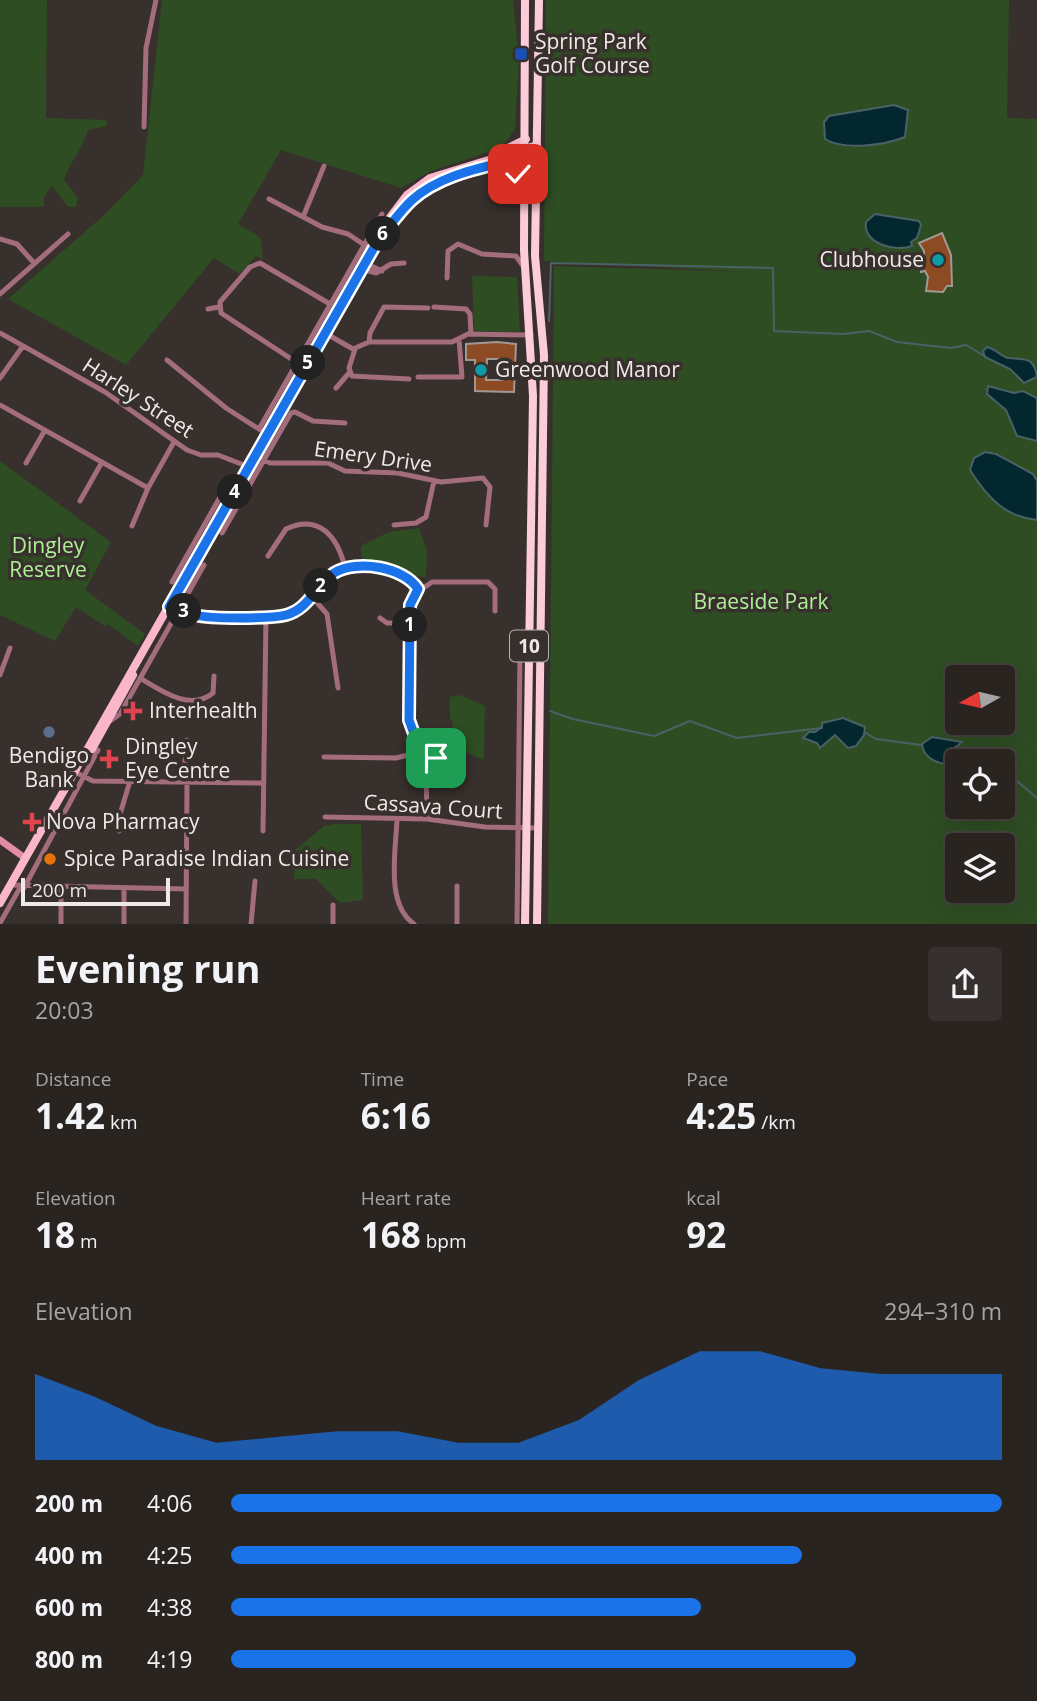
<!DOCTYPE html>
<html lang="en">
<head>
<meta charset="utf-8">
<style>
  :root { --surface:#2a2421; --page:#36302e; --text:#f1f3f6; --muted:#a5a4a5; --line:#46413f; --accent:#1a73e8 }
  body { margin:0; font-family:"Open Sans",sans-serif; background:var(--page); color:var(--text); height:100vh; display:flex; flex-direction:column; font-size:26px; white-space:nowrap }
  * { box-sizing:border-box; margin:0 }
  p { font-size:23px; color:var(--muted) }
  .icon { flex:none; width:38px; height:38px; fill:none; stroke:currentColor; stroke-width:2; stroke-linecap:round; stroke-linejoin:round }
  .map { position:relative; height:924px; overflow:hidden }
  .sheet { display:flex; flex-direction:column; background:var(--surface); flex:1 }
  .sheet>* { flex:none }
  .needle { width:46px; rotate:262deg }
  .fabs { position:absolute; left:945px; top:665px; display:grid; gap:14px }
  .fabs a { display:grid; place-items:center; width:70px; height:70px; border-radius:7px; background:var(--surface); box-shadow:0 7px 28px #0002,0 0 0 2px var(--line); font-size:35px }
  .scale { position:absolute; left:21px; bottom:18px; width:149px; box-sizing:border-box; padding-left:7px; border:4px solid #efe9e7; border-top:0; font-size:19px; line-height:24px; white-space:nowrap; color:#efe9e7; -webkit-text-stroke:5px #38302c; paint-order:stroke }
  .pin { position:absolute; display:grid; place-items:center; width:60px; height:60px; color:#fff; margin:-30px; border-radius:14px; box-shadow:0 4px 10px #0006 }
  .km { position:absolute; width:35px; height:35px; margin:-18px; border-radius:50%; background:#222; color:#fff; font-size:19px; line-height:35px; text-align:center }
  .round { display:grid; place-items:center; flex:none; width:74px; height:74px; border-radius:7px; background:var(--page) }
  .head { display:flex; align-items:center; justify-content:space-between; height:119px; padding:0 35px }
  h1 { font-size:38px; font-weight:700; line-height:52px }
  .figures { display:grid; grid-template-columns:repeat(3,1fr); gap:10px; height:119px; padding:7px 35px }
  .figures div { display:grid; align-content:center }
  .figures b { font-size:35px; font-weight:700 }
  .figures small { font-size:19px; font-weight:400 }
  .figures p { font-size:19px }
  .chart { height:196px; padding:14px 35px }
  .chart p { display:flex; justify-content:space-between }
  .chart svg { width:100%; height:126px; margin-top:7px; fill:var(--accent); opacity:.7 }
  ul { padding:0 35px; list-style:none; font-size:23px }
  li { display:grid; grid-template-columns:112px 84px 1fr; align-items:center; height:52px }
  li i { height:18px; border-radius:9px; background:var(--accent) }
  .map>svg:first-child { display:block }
</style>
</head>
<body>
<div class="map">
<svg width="1037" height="924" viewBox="0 0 1037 924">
  <rect width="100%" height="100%" fill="#38302c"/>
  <path fill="#2e4d23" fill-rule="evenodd" d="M 0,0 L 47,0 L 46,118 L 106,120 L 107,126 L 88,130 C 83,149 70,161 64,180 L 78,198 L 76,207 L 68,207 L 52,186 L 44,197 L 44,207 L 0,207 Z
    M 162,0 L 513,0 L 519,57 L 515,129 L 506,142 L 489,152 L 431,171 L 401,188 L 281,150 L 238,224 L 261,238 L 263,259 L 256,256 L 240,274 L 214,258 L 126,365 L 8,299 L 103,216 L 143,175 Z
    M 546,0 L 1009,0 L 1007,118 L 1037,119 L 1037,924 L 548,924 L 554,266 L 748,272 L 544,261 ZM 957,677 L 1003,677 L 1003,723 L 957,723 ZM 957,761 L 1003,761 L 1003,807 L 957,807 ZM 957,845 L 1003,845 L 1003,891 L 957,891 Z
    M 472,276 L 517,277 L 520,332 L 474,331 Z
    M 0,461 L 111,542 L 85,590 L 145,634 L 138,646 L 108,624 L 106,627 L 76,607 L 55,641 L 0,615 Z
    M 419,528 L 427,551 L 426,577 C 421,579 365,560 361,557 L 361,546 L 389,532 Z
    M 460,695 L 485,706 L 484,760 L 451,746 L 453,723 L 450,718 L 450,697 Z
    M 335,824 L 361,824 L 363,900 L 340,903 L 316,879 L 294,879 L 295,850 L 324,826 Z"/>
  <path fill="#03272e" stroke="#4a6166" stroke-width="2" d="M 894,105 L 908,110 L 905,137 C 885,145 844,151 825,139 L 824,122 L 829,116 Z
    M 875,214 L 919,221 L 921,225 L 917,238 L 911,242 L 912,246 C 895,252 863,244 866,222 Z
    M 987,347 C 996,349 1000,356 1008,358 C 1023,360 1034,355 1037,377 L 1024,383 L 1010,369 L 985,357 L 983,351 Z
    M 988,386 L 1014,393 L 1023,391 L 1037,398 L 1037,441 L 1017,436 L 1006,410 L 987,394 Z
    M 985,452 L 996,454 L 1033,474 L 1037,481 L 1037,520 C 1005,517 987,497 970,470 L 974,458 Z
    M 843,718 L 865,727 L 864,735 L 856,746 L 848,748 L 835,735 L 820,748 L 817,743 L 803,738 L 809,732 L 815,732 L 822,727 L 822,723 Z
    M 932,737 L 962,742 L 956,747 L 956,763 C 942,767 923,759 922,744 Z"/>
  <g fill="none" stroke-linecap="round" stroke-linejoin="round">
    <path stroke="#4a6166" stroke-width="2" d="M 549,321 L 551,263 L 773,268 L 774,331 L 843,334 L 869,331 L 897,342 L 951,348 L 966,345 L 986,357
      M 550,711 L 573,719 L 654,736 L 690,721 L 737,738 L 822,728
      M 866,733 L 876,739 L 921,745
      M 955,747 L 987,761
      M 1003,769 L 1037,798"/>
  </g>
  <path fill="#8d4b24" stroke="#a29893" stroke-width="2" fill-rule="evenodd" d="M 942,233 L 951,255 L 952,286 L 947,286 L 943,292 L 926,291 L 928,277 L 925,271 L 921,272 L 920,263 L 924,263 L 924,251 L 919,243 Z
    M 497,342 L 516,344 L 514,392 L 475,391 L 475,360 L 466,360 L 466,344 ZM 487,359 L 503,359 L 503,380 L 486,380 Z"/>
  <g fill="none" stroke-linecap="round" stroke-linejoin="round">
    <path stroke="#a36d7e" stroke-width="5" d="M 144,127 L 146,48 L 156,0
      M 269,199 L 322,227 L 348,234 L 366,246
      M 303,217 L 324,166
      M 0,239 L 17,244 L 34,263
      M 365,263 L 382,271
      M 362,269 L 376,273 L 391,264 L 404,263
      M 447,278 L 448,251 L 458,244 L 482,254 L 516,256 L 523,266
      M 0,294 L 68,234
      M 434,307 L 466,309 L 470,314 L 471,334
      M 208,309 L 219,307
      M 0,333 L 105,392 L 187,450 L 201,455 L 218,455 L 249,467
      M 325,333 L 353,349 L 369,342 L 452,342 L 468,334 L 531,335
      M 369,342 L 370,333 L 384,307 L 428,308
      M 355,349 L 349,368 L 352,376 L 409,379
      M 167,360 L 226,408 L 262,431
      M 305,368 L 221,313 L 220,302 L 250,267 L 260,263 L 330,304
      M 418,377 L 462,377 L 459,339
      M 0,378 L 23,346
      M 336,388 L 349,373
      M 0,405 L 148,488 L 174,442
      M 259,429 L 382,214
      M 255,456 L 270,463 L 328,463 L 345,471 L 398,473 L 441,482 L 483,478 L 490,487 L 486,525
      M 26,463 L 45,430
      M 80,501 L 102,462
      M 394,525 L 416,523 L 426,517 L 434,481
      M 132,526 L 148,488
      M 222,533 L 291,413 L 295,412 L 313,421 L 345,423
      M 268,556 L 286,529 C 320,513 338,538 345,568
      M 172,582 L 228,483 L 242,479
      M 312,597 L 327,614 L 338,688
      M 169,607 L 176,615 L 184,617 C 215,615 258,623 287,615 C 308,609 315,589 330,576 C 355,556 399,570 422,586
      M 380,618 L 387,623 L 410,623
      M 0,675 L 10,648
      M 140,678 C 160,690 190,712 213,693 L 214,676
      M 106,724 L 120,714 L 204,565
      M 324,757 L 396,758 L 420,752
      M 423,758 L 452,755
      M 73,771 L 93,781 L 263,783
      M 183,782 L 187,740
      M 325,817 L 427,819 L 485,827 L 538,828
      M 397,819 C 396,850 385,904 414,924
      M 427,819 L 426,768 L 409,720 L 412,596 L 432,582 L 488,582 L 495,589 L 495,611
      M 119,831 L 118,821 L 130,781
      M 263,831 L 266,616
      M 10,885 L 186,889
      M 24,888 L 98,750
      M 0,923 L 21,886
      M 61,924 L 61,887
      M 124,924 L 124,888
      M 186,924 L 187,782
      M 251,924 L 255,881
      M 333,924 L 333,905
      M 457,924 L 457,886
      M 517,924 L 520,650 L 529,641"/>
    <path stroke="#e38ca9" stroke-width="7" d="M 0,840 L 25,858"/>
    <path stroke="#fab6cb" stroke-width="8" d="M 502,151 L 526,139
      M 509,161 L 518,174 L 522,193
      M 386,231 L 402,210 L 430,187 L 537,151
      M 92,749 L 133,675
      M 0,903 L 388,220 L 407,195 L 430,178 L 537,145"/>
    <path stroke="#fcccda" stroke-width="8" d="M 525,0 L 524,250 L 533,396 L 525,924
      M 537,924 L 544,355 L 535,256 L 539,0"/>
  </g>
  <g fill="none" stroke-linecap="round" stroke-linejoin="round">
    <defs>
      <path id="route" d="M 436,758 L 423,758 L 409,720 L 410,605 L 418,589 C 404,567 357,559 334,573 C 316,585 309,609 286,615 C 270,619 211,619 195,615 C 186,613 178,608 169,607 L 380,237 C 391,225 400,211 412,200 C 439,176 476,169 509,161 L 518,174"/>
    </defs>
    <use href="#route" stroke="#fff" stroke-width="14"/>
    <use href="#route" stroke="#1a73e8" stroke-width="9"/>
  </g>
  <rect fill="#1a4fb4" stroke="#38302c" stroke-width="2.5" x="514" y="47" width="14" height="14" rx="3.5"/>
  <g fill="#0f9aa8" stroke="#38302c" stroke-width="2.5">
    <circle cx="938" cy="260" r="7"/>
    <circle cx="481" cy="370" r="7"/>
  </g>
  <g fill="#e0444e" stroke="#38302c" stroke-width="2.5">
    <path d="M129.5 700.5h7v7h7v7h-7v7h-7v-7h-7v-7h7z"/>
    <path d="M105.5 748.5h7v7h7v7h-7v7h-7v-7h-7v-7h7z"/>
    <path d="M28.5 811.5h7v7h7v7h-7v7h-7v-7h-7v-7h7z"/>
  </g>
  <circle fill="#5c6f8a" stroke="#38302c" stroke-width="2.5" cx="49" cy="732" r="7"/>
  <circle fill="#e8710a" stroke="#38302c" stroke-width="2.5" cx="50" cy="859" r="7"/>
  <g text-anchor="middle" stroke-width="7" stroke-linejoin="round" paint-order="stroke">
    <rect fill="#38302c" stroke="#b8b2af" stroke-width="2" x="510" y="630.5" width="38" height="31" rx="5"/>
    <g font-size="19" font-weight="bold" fill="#efe9e7">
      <text x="529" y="653">10</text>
    </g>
    <g font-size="21" fill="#efe9e7" stroke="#38302c" text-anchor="start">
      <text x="535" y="49">Spring Park<tspan x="535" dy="24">Golf Course</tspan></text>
      <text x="924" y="267" text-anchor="end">Clubhouse</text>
      <text x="495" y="377">Greenwood Manor</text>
      <text x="149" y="718">Interhealth</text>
      <text x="125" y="754">Dingley<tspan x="125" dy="24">Eye Centre</tspan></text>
      <text x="49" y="763" text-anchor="middle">Bendigo<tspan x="49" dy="24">Bank</tspan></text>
      <text x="46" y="829">Nova Pharmacy</text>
      <text x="64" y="866">Spice Paradise Indian Cuisine</text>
    </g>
    <g font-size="21" fill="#efe9e7" stroke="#38302c">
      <text transform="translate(138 398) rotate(33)" y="7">Harley Street</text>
      <text transform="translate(373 457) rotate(8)" y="7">Emery Drive</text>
      <text transform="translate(433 807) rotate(4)" y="7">Cassava Court</text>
    </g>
    <g font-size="21" fill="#aeef98" stroke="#38302c">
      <text x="48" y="553">Dingley<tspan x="48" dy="24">Reserve</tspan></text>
      <text x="761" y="609">Braeside Park</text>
    </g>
  </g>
</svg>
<div class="fabs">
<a><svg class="needle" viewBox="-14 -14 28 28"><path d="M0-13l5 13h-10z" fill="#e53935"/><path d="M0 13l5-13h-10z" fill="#a5a4a5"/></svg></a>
<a><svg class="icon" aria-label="locate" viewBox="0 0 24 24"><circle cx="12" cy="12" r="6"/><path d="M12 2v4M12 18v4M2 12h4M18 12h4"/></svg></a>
<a><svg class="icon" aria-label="layers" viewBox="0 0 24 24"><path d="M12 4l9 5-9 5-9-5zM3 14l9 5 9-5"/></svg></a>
</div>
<div class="scale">200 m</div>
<div class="pin" style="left:436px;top:758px;background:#1e9e55"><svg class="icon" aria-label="arrive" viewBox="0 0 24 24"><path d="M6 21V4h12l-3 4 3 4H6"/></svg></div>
<div class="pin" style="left:518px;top:174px;background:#d93025"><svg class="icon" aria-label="check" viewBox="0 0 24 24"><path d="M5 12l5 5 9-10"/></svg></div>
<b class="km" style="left:410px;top:625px">1</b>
<b class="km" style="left:321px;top:586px">2</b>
<b class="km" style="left:184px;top:611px">3</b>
<b class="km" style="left:235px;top:492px">4</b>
<b class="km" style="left:308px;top:363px">5</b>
<b class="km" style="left:383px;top:234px">6</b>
</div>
<section class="sheet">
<div class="head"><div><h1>Evening run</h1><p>20:03</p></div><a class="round"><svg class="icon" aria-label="share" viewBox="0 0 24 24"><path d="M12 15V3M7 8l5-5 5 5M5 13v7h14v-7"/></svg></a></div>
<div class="figures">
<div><p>Distance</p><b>1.42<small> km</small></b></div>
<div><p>Time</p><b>6:16</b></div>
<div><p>Pace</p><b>4:25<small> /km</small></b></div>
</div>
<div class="figures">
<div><p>Elevation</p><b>18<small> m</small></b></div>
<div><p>Heart rate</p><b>168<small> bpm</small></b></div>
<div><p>kcal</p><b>92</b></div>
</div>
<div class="chart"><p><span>Elevation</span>294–310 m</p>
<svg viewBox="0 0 160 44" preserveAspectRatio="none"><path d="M0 44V14L10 22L20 32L30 38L40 36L50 34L60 34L70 38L80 38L90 30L100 16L110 6L120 6L130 12L140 14L150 14L160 14V44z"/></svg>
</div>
<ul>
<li><b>200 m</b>4:06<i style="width:100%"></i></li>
<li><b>400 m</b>4:25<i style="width:74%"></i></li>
<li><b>600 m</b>4:38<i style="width:61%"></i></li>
<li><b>800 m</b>4:19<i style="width:81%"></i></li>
</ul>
</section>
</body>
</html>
